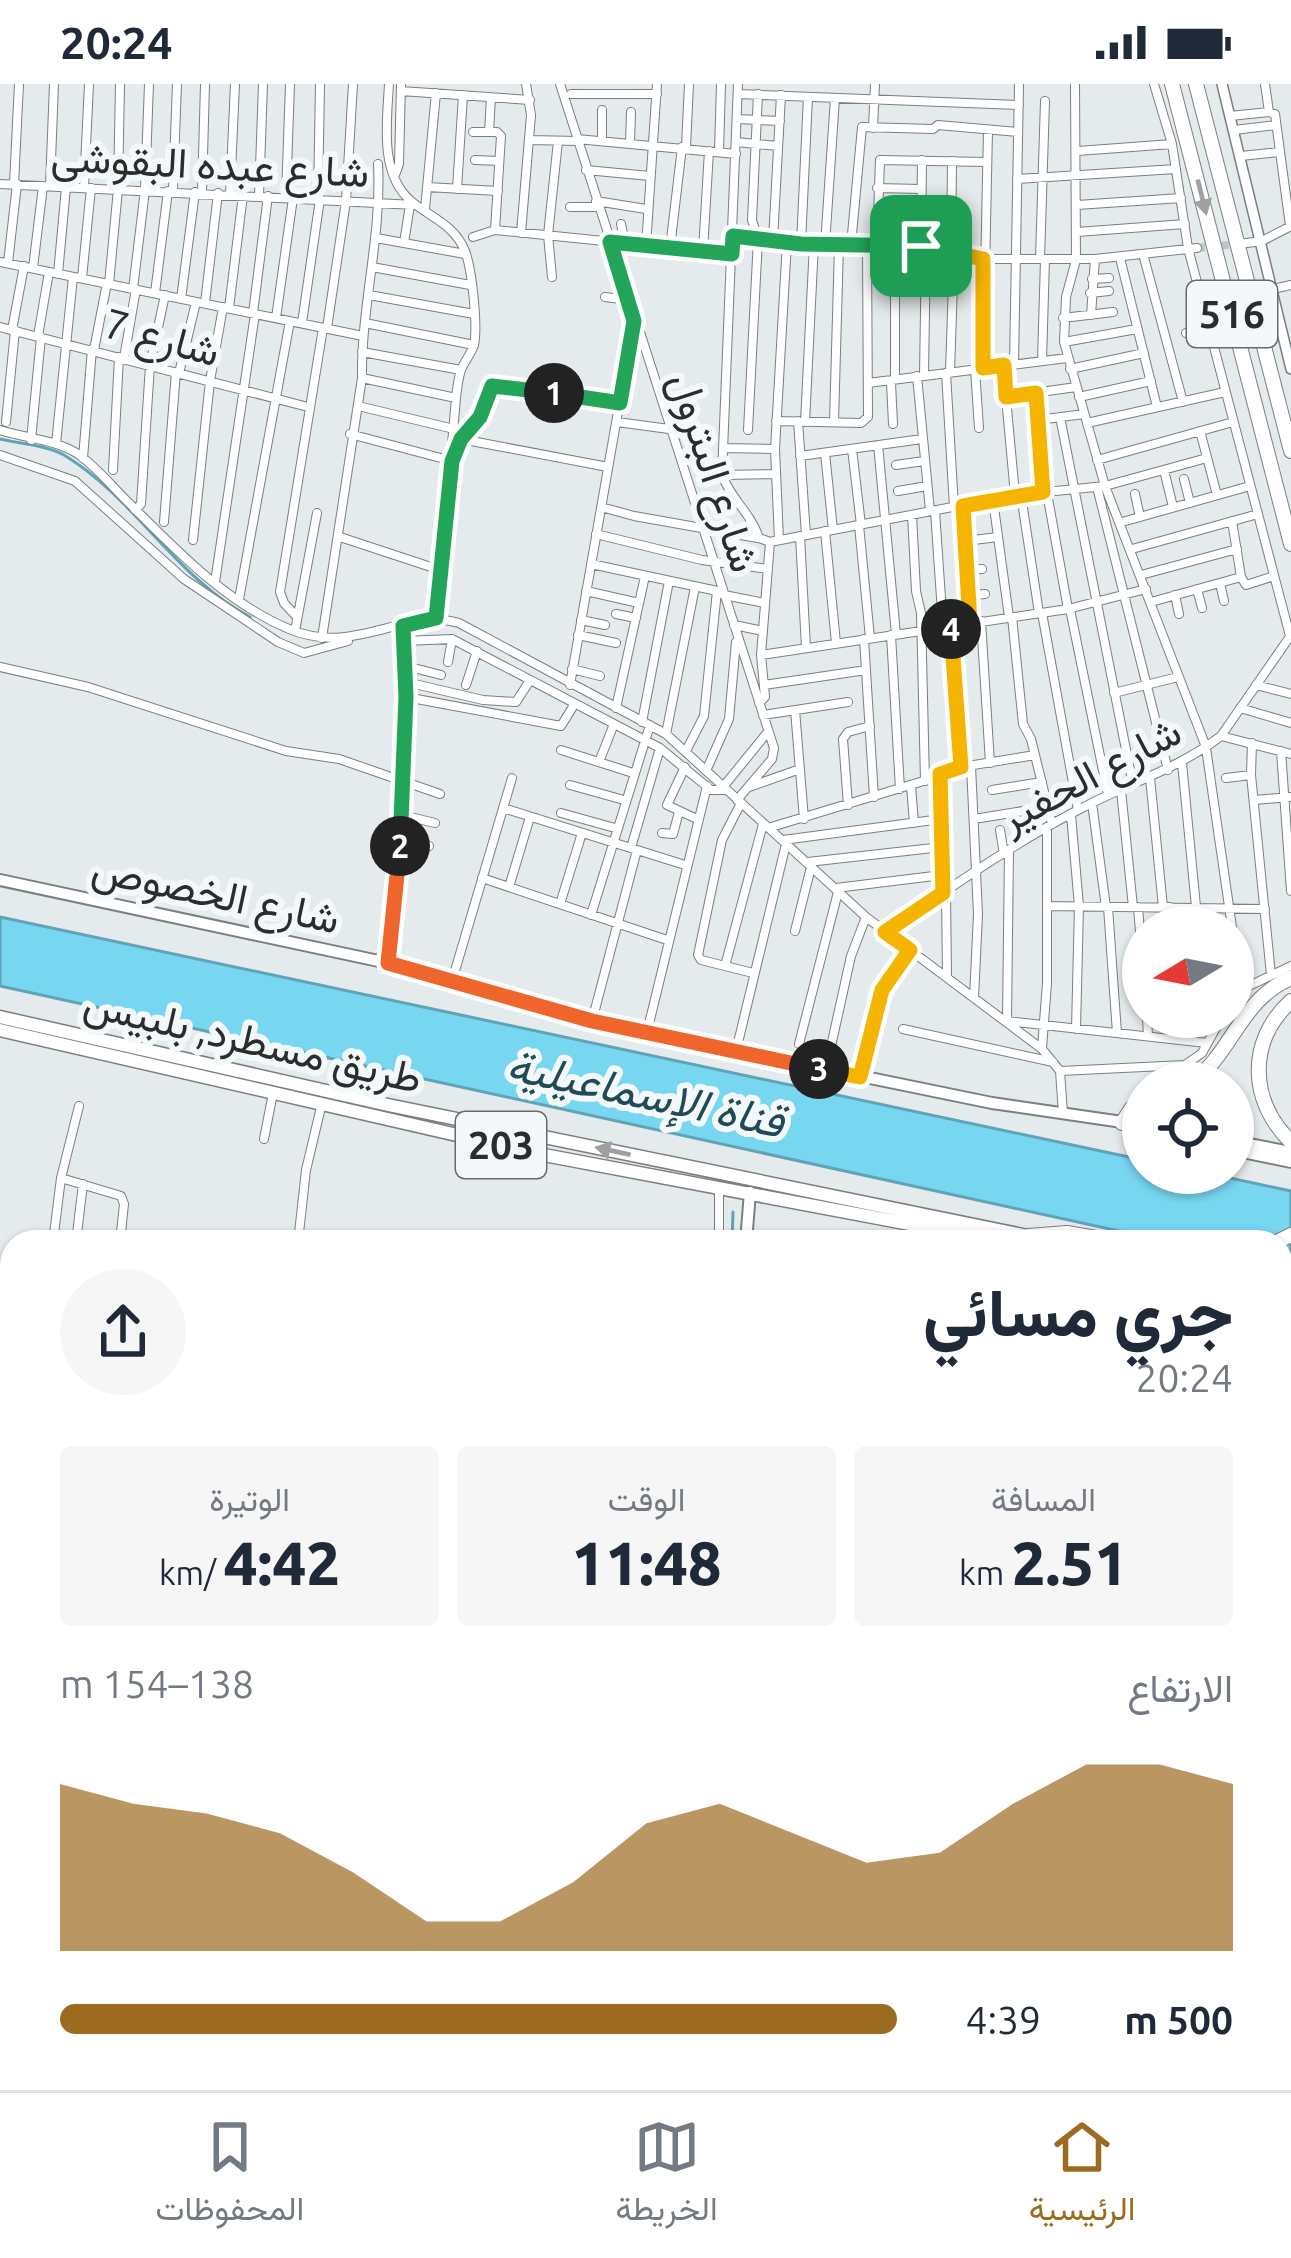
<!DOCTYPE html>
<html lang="ar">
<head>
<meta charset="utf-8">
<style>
  :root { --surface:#fff; --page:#f6f6f7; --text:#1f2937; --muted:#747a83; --line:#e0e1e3; --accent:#9d6b20 }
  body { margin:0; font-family:Ubuntu,Vazirmatn,sans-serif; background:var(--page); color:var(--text); direction:rtl; height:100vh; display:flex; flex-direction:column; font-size:45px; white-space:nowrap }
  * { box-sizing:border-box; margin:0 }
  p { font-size:39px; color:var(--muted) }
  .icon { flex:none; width:66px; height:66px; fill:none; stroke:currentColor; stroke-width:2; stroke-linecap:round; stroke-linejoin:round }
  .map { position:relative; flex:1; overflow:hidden; direction:ltr }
  .side { position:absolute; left:0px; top:1146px; width:1293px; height:861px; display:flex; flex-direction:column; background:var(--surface); border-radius:36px 36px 0 0; box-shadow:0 3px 9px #0004; direction:rtl }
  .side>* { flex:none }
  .needle { width:78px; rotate:260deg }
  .controls { position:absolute; left:1122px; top:822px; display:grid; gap:24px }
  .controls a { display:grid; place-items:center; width:132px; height:132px; border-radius:50%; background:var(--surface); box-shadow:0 3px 9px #0004; font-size:60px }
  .pin { position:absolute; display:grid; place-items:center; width:102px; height:102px; color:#fff; margin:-51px; border-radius:24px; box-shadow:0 6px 18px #0006 }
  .km { position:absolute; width:60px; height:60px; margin:-30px; border-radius:50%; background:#222; color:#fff; font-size:33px; line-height:60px; text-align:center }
  .round { display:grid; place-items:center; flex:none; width:126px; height:126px; border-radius:63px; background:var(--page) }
  .summary { display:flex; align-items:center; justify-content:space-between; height:204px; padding:0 60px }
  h1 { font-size:66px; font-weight:800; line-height:90px }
  .figures { display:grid; grid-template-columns:repeat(3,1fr); gap:18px; height:204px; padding:12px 60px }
  .figures div { display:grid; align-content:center; border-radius:12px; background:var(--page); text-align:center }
  .figures b { font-size:60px; font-weight:800 }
  .figures small { font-size:33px; font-weight:400 }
  .figures p { font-size:33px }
  .chart { height:336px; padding:24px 60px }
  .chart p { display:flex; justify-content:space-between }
  .chart svg { width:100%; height:216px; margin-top:12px; fill:var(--accent); opacity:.7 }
  ul { padding:0 60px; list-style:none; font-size:39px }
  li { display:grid; grid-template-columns:192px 144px 1fr; align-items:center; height:90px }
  li i { height:30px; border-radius:15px; background:var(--accent) }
  .status { display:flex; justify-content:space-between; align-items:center; height:84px; padding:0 60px; background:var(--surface); direction:ltr }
  .status svg { height:33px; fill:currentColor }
  .menu { display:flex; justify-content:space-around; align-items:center; height:168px; border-top:3px solid var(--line); background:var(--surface); font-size:33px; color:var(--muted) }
  .menu a { display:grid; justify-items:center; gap:6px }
  .menu .active { color:var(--accent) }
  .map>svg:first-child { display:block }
</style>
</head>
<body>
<div class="status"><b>20:24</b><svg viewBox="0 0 49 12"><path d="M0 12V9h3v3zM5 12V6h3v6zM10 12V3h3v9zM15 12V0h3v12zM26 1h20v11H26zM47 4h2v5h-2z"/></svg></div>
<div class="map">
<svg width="1291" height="2006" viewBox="0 0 1291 2006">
  <rect width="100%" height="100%" fill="#e5ebec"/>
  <path fill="#77d6f0" stroke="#60a3b6" stroke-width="3" d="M 0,833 L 1143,1076 L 1143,1089 L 1207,1089 L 1291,1107 L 1291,1186 L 1281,1184 L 1281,1158 L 1169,1158 L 0,902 Z"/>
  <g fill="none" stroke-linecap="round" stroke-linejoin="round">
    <path stroke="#60a3b6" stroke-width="3" d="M 0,355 C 20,360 46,361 64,371 C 135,414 177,495 250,533
      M 732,1158 L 733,1128
      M 0,1836 L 12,1837"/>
    <path stroke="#c0c5c6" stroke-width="8" stroke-dasharray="8 4" stroke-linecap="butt" d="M 1197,164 L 1238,160"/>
    <defs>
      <path id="minor" d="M 389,0 C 387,37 379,90 411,117 C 431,134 454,140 465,167 C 472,185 478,242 474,261 C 471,270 464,278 461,286 C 458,295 457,305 456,314 L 437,534
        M 560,0 L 774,664 L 772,675 L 737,716
        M 738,0 L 722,391 C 730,414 751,429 759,454 L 770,458
        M 1075,0 L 1076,176 L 1066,213 L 1064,258 L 1105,402 L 1206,663
        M 1154,0 L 1172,60 L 1188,164 L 1290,552
        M 1265,0 L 1269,28 L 1275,30 L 1290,142
        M 401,7 L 530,16
        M 571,10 L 657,10
        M 738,10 L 1019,21
        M 1230,32 L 1269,28
        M 737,35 L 780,37
        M 873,44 L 875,0
        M 1234,46 L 1276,41
        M 473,48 L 497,48 L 501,52 L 495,146
        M 489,48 L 491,13
        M 577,55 L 736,70
        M 530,56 L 577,57
        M 602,57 L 602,26
        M 630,58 L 631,28
        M 736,58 L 778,62
        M 686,63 L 689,0
        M 1078,67 L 1172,60
        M 719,68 L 721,0
        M 1241,72 L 1280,68
        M 475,76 L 499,77
        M 586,86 L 650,92
        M 395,91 L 399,80 L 401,0
        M 1017,95 L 1176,85
        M 0,100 L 415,121
        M 14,100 L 19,0
        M 50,102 L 54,0
        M 84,103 L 89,0
        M 427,103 L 498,107
        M 877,104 L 921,105
        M 457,105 L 463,11
        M 173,106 L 177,0
        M 202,108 L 205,0
        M 230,110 L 235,0
        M 259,112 L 263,0
        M 286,113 L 290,0
        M 318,115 L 320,0
        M 596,117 L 646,125
        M 1077,121 L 1181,114
        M 570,123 L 598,123
        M 425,125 L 436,9
        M 877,132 L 921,134
        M 621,140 L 625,159
        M 1077,148 L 1185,140
        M 521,149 L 531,31 L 526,0
        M 733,152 L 814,160 L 926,162 L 983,175 L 1095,175 L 1197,164
        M 473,153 L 495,146 L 732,170
        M 376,154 L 465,170
        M 773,156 L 781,11
        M 404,159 L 410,121
        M 801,159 L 808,13
        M 1239,160 L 1262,157 L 1291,142
        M 825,161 L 835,14
        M 851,161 L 862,43 L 933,45 L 938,41 L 1018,48
        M 877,161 L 880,76 L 986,78
        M 646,162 L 657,0
        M 921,162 L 922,76
        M 670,164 L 682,63
        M 703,167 L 709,67
        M 951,168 L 952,77
        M 1143,170 L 1183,318
        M 1120,174 L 1157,323
        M 1040,175 L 1045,17
        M 0,178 L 363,252
        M 8,179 L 17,100
        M 372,183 L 470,201
        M 33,184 L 43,102
        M 58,190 L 66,103
        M 552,193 L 548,151 L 558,57
        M 82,194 L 91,104
        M 1092,195 L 1109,194
        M 109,200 L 118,105 L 120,0
        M 133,205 L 145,106 L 149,0
        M 1273,205 L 1291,201
        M 155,209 L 168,107
        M 1090,209 L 1109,207
        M 369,211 L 474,230
        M 605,213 L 628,216
        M 181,215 L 195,108
        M 205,219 L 218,109
        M 229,224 L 243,111
        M 253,229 L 268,112
        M 1091,231 L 1095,175
        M 276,234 L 293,114
        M 1063,234 L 1113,228
        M 302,239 L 320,115
        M 365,239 L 474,261
        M 0,243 L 308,323
        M 327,244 L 346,117 L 353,0
        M 12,246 L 24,182
        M 1186,249 L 1208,243
        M 38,252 L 49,188
        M 1064,258 L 1137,245
        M 94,266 L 107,199
        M 362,268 L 461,286
        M 124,274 L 136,205
        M 1042,277 L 1045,175
        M 1014,280 L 1019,0
        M 1003,281 L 1015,411
        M 983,284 L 988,46
        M 975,285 L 979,344
        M 1070,285 L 1144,269
        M 950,288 L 954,169
        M 179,289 L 196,218
        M 946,289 L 954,423
        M 924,291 L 926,162
        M 917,292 L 930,427
        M 362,294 L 456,314
        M 895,295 L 895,162
        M 868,299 L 1067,274
        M 891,299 L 893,340
        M 1036,309 L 1043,408
        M 1006,313 L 1076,303
        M 1079,313 L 1151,297
        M 358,322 L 454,345
        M 1060,333 L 1133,701
        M 1038,336 L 1084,330
        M 776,337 L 861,339 L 868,333 L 867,161
        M 798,337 L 806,451
        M 6,338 L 15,246
        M 617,338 L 669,345
        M 805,338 L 814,160
        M 834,338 L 839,161
        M 1087,339 L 1225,308
        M 0,346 C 25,354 57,356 78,370 C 98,384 114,405 131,421 C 178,468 227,519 289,545 C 356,573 403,523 459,539 L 666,650 L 866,833 L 1042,965 L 1060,987 L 1063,1029
        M 748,346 L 758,155 L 752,136 L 758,10
        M 1200,347 L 1217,411
        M 350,350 L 452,377 L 461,355 L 480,333 L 483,316 L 492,302 L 620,319
        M 461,355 L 608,383
        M 31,356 L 41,253
        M 56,360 L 73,193
        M 878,361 L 896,550
        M 723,364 L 775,365
        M 852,365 L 861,441
        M 825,369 L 833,446
        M 0,371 L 75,397 L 184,495 L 278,558 L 304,569 L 348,557
        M 800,372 L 922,355
        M 83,374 L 92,265
        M 1097,376 L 1233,338
        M 896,381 L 924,377
        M 113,386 L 119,273
        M 1164,386 L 1173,423
        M 722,391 L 774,390
        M 1184,395 L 1190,419
        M 1097,403 L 1168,686
        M 898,407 L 927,402
        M 1047,409 L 1068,525
        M 1135,410 L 1140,433
        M 1021,411 L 1039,529
        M 993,416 L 1009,533
        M 963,421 L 970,539
        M 601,423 L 634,432 L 758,454
        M 135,426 L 141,420 L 150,281 L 165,211
        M 935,427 L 943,543
        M 912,431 L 916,507 L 921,529 L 925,697
        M 1232,437 L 1241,493
        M 164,438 L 176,288
        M 1122,438 L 1250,402
        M 859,441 L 870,554
        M 825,447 L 836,559
        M 596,450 L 702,476 L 768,485
        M 800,452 L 806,564
        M 340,453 L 440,486
        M 193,456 L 210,297 L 223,223
        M 779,456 L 775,365 L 787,158
        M 965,457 L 998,453
        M 770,458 L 1015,411 L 1105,402 L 1207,374
        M 1132,465 L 1258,430
        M 591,480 L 722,508
        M 967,486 L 982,485
        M 1141,491 L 1237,465
        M 215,498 L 255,230
        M 1220,499 L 1224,517
        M 1197,505 L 1202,524
        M 586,507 L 639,519
        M 724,511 L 765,519
        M 1175,511 L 1179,530
        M 968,512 L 985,510
        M 239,515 L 290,237
        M 1151,518 L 1241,493 L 1246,501 L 1274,492
        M 1070,525 L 1108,711
        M 1042,529 L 1078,726
        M 616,530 L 636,534
        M 297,533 L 284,519 L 280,508 L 323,244
        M 1012,533 L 1023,640 L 1031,655 L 1052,740
        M 581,536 L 605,541
        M 981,537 L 990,679
        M 734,541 L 763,547
        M 951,542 L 961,683
        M 295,547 L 317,429
        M 578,551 L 616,559
        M 891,551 L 900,705
        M 322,554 L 362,294 C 361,222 382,152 378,80
        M 864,555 L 874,713
        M 405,557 L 452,555 L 660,664 L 711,706 L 725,706
        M 761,571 L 1068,525 L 1146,505
        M 448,578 L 452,555
        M 406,582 L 441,591
        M 0,583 L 88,603 L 286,667 L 339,675 L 440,710
        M 572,585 L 600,592
        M 406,598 L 483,616 L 516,618 L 529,598
        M 466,601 L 477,567
        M 570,601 L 633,242
        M 764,601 L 866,586
        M 1256,601 L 1291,610
        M 1114,609 L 1178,593
        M 406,613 L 561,642 L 574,621
        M 759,619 L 765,613 L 761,571 L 770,458
        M 616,624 L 645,492
        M 1240,624 L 1291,639
        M 795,626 L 804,735
        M 763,631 L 848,618
        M 642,638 L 669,497
        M 666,650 L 695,503
        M 1221,652 L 1291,670
        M 1252,659 L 1251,691 L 1271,891
        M 1206,664 L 1232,843
        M 561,666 L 633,689
        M 686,667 L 704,632 L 717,507
        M 1281,667 L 1291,807
        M 599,678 L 614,640
        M 1182,679 L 1198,843
        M 971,682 L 978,830 L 974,914
        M 685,683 L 667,721 L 697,735
        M 706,687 L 729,635 L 736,558
        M 940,692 L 943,809
        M 1150,694 L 1163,823
        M 1226,694 L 1251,691
        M 570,701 L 624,716
        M 911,702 L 914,739
        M 723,703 L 767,649
        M 749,703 L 800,685
        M 992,706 L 1042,698
        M 1121,706 L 1133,823
        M 1254,716 L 1291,713
        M 741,719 L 722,756 L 698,871 L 701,876 L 753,889
        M 1092,719 L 1106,823
        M 848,721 L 843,655 L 848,648 L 870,642
        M 503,724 L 685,781
        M 561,729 L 615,744
        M 402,731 L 435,739
        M 1071,731 L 1079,822 L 1076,945
        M 974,735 L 1048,723
        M 768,744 L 940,692 L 943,686 L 1035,671
        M 1000,746 L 1004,770
        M 662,749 L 673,750 L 679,728
        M 783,756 L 941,735
        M 400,761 L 429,762
        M 631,764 L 660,664
        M 808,778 L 942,763
        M 482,794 L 667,856
        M 509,803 L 530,733
        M 836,804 L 942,791
        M 946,807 L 947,892
        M 560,820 L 582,749
        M 1047,822 L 1265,825
        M 1108,823 L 1117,949
        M 1138,823 L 1143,885
        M 1169,823 L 1170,843
        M 591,831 L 650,641
        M 795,847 L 811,783
        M 885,848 C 949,805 1013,759 1082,724 C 1129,699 1178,685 1221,652 L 1291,551
        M 1233,861 L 1236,912
        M 388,879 L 404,695 L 403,542
        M 725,882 L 763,740
        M 452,897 L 512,694
        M 1233,917 L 1249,902 L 1291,882
        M 1147,933 L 1148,952
        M 1175,933 L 1176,955
        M 592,937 L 637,766
        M 1006,937 L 1207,959
        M 1007,937 L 1009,766
        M 903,945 L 1053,978
        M 647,948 L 707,702
        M 799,960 L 838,808
        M 1042,964 L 1047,899 L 1047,743
        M 736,967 L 786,760
        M 826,985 L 851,872 L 866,833
        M 1060,987 L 1185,981 L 1202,969 L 1222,933
        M 860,993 L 882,906 L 910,866
        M 264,1055 L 273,1009
        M 61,1094 L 121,1112 L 124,1120 L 120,1158
        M 53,1158 L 61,1094 L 79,1022
        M 76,1158 L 83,1100
        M 228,1158 L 238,1154 L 276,1158
        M 298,1158 L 306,1086 L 322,1019
        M 719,1158 L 719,1103
        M 0,1231 L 12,1232
        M 0,1265 L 12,1265
        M 0,1322 L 12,1319
        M 0,1442 L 12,1441
        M 0,1660 L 12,1595
        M 1281,1784 L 1291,1738
        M 0,1810 L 11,1829
        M 0,1848 L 12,1849
        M 187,1995 L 188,2006
        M 900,1995 L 924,2006
        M 1068,1995 L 1072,2006
        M 1198,1995 L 1199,2006
        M 1277,1995 L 1278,2006
        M 867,2006 L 868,1995
        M 977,2006 L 978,1995
        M 1009,2006 L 1011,1995"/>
      <path id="tertiary" d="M 1222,0 L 1291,285"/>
      <path id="secondary" d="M 0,796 L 388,879 L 592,937 L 992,1019 L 1143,1041
        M 1233,1057 L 1291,1068
        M 1233,1066 L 1291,1078
        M 746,1158 L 750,1108
        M 704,1995 L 705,2006"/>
      <path id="primary" d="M 0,933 L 388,1021 L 1057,1158
        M 0,946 L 544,1071 L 1005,1158
        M 1281,1205 L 1291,1207
        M 1281,1214 L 1291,1217
        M 1281,1230 L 1291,1232"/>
      <path id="motorway" d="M 1172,0 L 1291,460
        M 1196,0 L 1291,367
        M 1291,917 C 1247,957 1249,1017 1291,1058
        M 1192,999 C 1233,967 1241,915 1291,894
        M 1122,1039 L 1131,1025 L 1143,1019
        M 1029,1152 L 1067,1149 L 1119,1158
        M 1277,1158 L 1291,1151
        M 1281,1380 L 1291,1370
        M 1281,1516 L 1291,1467
        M 1281,1659 L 1291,1623
        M 1229,1995 L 1230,2006
        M 1257,1995 L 1258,2006"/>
    </defs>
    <use href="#minor" stroke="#7a7f81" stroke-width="10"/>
    <use href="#tertiary" stroke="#7a7f81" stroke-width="12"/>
    <use href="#secondary" stroke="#7a7f81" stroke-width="14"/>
    <use href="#primary" stroke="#7a7f81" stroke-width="15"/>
    <use href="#motorway" stroke="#7a7f81" stroke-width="16"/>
    <use href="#minor" stroke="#fff" stroke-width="8"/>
    <use href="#tertiary" stroke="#fff" stroke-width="9"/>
    <use href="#secondary" stroke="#fff" stroke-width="10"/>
    <use href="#primary" stroke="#fff" stroke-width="12"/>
    <use href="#motorway" stroke="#fff" stroke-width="14"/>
  </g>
  <defs><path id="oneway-solid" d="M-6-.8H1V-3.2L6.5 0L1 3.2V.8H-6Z" transform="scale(3)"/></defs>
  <g fill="#a0a0a0">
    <use href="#oneway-solid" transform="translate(1202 113) rotate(76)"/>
    <use href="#oneway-solid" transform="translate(613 1067) rotate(-168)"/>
  </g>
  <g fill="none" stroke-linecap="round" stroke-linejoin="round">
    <defs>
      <path id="split-1" d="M 554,309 L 620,319 L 634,237 L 610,158 L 732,170 L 733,152 L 801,160 L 921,162"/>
      <path id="split-2" d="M 400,762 L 406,613 L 403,542 L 436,534 L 452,377 L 461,355 L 480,333 L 492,302 L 554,309"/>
      <path id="split-3" d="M 400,762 L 388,879 L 592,937 L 819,985"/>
      <path id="split-4" d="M 819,985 L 860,993 L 882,906 L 910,866 L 885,848 L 943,809 L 940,690 L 961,683 L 951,545"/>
      <path id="split-5" d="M 921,162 L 983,175 L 983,284 L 1004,281 L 1006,313 L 1036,309 L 1043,408 L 963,422 L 970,539 L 951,545"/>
    </defs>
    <use href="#split-1" stroke="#fff" stroke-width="24"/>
    <use href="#split-2" stroke="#fff" stroke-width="24"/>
    <use href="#split-3" stroke="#fff" stroke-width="24"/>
    <use href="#split-4" stroke="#fff" stroke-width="24"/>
    <use href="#split-5" stroke="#fff" stroke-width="24"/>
    <use href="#split-1" stroke="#22a559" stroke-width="15"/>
    <use href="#split-2" stroke="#22a559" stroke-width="15"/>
    <use href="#split-3" stroke="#f0652b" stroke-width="15"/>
    <use href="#split-4" stroke="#f5b400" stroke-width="15"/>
    <use href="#split-5" stroke="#f5b400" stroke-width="15"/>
  </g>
  <g text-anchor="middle" stroke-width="12" stroke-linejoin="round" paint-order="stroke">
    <g fill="#f3f8fa" stroke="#676a6a" stroke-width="3">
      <rect x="1187" y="197" width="90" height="66" rx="9"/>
      <rect x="456" y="1028" width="90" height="66" rx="9"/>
    </g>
    <g font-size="39" font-weight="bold" fill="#2b2d2d">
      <text x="1232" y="244">516</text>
      <text x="501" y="1075">203</text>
    </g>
    <g font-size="42" fill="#2b2d2d" stroke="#f3f8fa">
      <text transform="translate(210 80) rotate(3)" y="15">شارع عبده البقوشى</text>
      <text transform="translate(162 253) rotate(15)" y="15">شارع 7</text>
      <text transform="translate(715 388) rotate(72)" y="15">شارع البترول</text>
      <text transform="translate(1090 690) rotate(-28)" y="15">شارع الحفير</text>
      <text transform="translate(216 809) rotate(12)" y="15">شارع الخصوص</text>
      <text transform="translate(253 956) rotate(13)" y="15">طريق مسطرد, بلبيس</text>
    </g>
    <g font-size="45" font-style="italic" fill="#204b56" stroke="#f3f8fa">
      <text transform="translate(646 1009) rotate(12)" y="16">قناة الإسماعيلية</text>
    </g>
  </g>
</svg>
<div class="controls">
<a><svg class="needle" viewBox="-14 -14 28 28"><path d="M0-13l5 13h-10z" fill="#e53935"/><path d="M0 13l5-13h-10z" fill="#747a83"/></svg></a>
<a><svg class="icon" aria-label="locate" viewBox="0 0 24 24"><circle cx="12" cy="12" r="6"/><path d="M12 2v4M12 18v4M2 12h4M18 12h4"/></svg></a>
</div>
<div class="pin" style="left:921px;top:162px;background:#1e9e55"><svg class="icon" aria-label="arrive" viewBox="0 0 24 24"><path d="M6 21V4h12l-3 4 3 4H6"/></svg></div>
<b class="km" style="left:554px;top:309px">1</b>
<b class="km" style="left:400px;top:762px">2</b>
<b class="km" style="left:819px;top:985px">3</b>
<b class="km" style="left:951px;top:545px">4</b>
<section class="side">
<div class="summary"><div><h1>جري مسائي</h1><p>20:24</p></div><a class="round"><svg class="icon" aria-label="share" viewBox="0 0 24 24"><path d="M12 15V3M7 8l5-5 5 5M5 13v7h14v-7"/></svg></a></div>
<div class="figures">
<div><p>المسافة</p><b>2.51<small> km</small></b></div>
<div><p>الوقت</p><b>11:48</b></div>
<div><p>الوتيرة</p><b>4:42<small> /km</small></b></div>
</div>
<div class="chart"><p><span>الارتفاع</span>138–154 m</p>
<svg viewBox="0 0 160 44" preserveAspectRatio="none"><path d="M0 44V10L10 14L20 16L30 20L40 28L50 38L60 38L70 30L80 18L90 14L100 20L110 26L120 24L130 14L140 6L150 6L160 10V44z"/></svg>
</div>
<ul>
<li><b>500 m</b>4:39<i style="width:100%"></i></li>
</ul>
</section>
</div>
<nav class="menu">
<a class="active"><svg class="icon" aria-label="home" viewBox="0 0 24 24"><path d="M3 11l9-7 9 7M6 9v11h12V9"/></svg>الرئيسية</a>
<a><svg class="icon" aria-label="map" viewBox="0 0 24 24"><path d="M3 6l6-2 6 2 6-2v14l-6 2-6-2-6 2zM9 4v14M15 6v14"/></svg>الخريطة</a>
<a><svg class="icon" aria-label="saved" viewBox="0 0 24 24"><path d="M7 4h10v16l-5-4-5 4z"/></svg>المحفوظات</a>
</nav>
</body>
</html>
